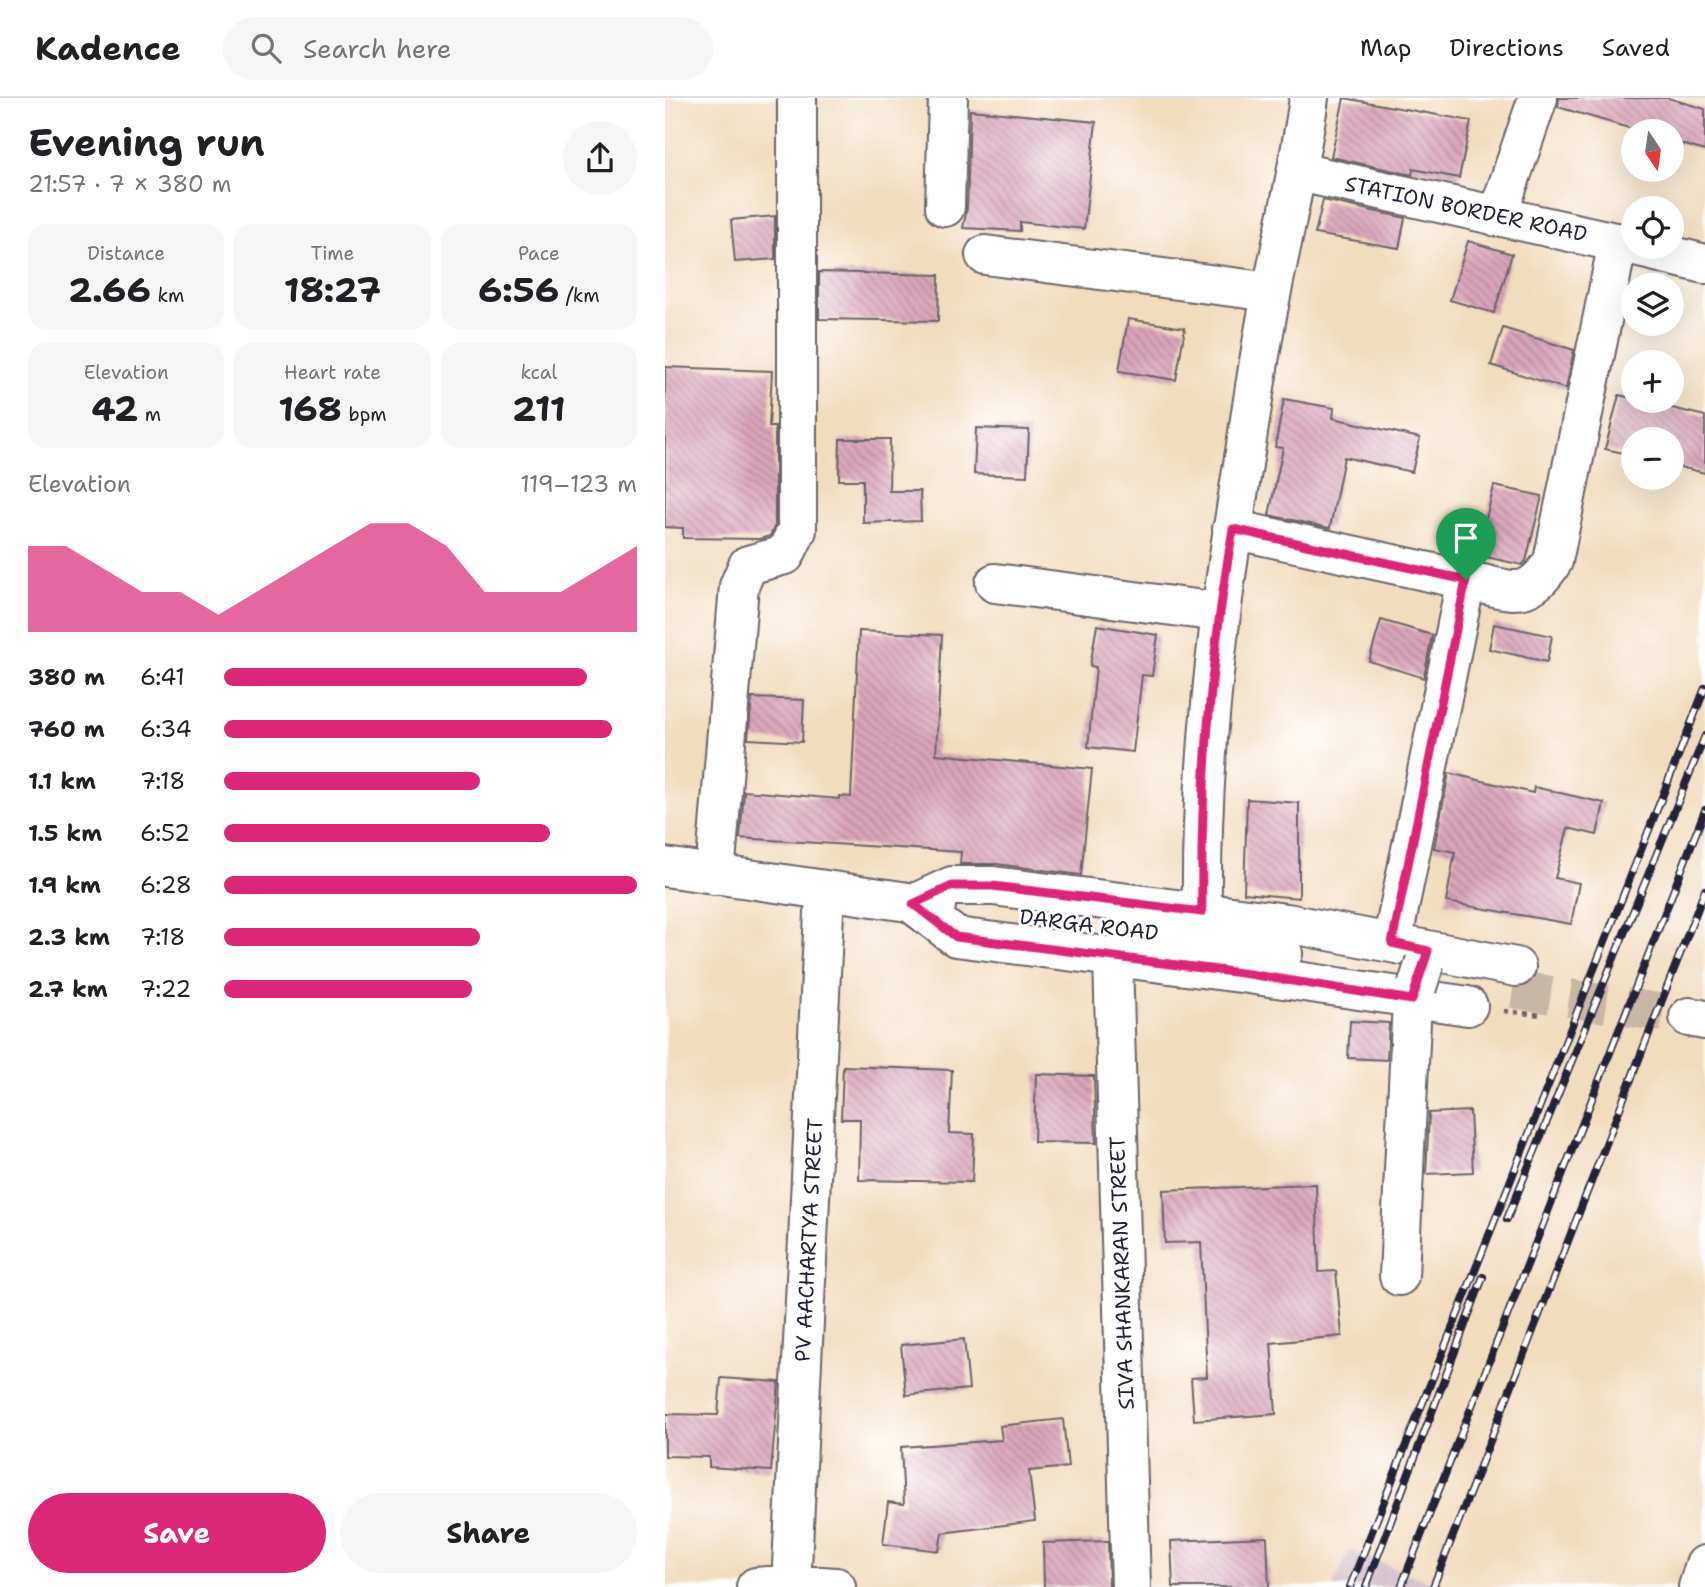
<!DOCTYPE html>
<html lang="en">
<head>
<meta charset="utf-8">
<style>
  :root { --surface:#fff; --page:#f6f6f6; --text:#202124; --muted:#757577; --line:#e0e0e0; --accent:#db2777 }
  body { margin:0; font-family:"Shantell Sans",sans-serif; background:var(--page); color:var(--text); height:100vh; display:flex; flex-direction:column; font-size:26px; white-space:nowrap }
  * { box-sizing:border-box; margin:0 }
  p { font-size:23px; color:var(--muted) }
  .icon { flex:none; width:38px; height:38px; fill:none; stroke:currentColor; stroke-width:2; stroke-linecap:round; stroke-linejoin:round }
  .map { position:relative; flex:1; overflow:hidden }
  .side { display:flex; flex-direction:column; background:var(--surface); width:665px }
  .side>* { flex:none }
  .needle { width:46px; rotate:167deg }
  .controls { position:absolute; left:956px; top:21px; display:grid; gap:14px }
  .controls a { display:grid; place-items:center; width:63px; height:63px; border-radius:50%; background:var(--surface); box-shadow:0 7px 28px #0002; font-size:35px }
  .pin { position:absolute; display:grid; place-items:center; width:60px; height:60px; color:#fff; margin:-72px -30px; border-radius:50% 50% 50% 0; rotate:-45deg; box-shadow:0 0 7px #0007 }
  .pin .icon { rotate:45deg }
  .round { display:grid; place-items:center; flex:none; width:74px; height:74px; border-radius:37px; background:var(--page) }
  .headline { display:flex; align-items:center; justify-content:space-between; height:119px; padding:0 28px }
  h1 { font-size:38px; font-weight:700; line-height:52px }
  .metrics { display:grid; grid-template-columns:repeat(3,1fr); gap:10px; height:119px; padding:7px 28px }
  .metrics div { display:grid; align-content:center; border-radius:18px; background:var(--page); text-align:center }
  .metrics b { font-size:35px; font-weight:700 }
  .metrics small { font-size:19px; font-weight:400 }
  .metrics p { font-size:19px }
  .chart { height:196px; padding:14px 28px }
  .chart p { display:flex; justify-content:space-between }
  .chart svg { width:100%; height:126px; margin-top:7px; fill:var(--accent); opacity:.7 }
  .action { display:flex; gap:14px; margin-top:auto; padding:14px 28px }
  .action a { flex:1; height:80px; border-radius:42px; background:var(--accent); color:#fff; font-size:28px; font-weight:700; line-height:80px; text-align:center }
  .action a+a { background:var(--page); color:var(--text) }
  ul { padding:0 28px; list-style:none; font-size:23px }
  li { display:grid; grid-template-columns:112px 84px 1fr; align-items:center; height:52px }
  li i { height:18px; border-radius:9px; background:var(--accent) }
  header { display:flex; align-items:center; gap:42px; box-sizing:border-box; height:98px; padding:0 35px; background:var(--surface); border-bottom:2px solid var(--line) }
  header strong { font-size:33px }
  nav { display:flex; gap:38px; margin-inline-start:auto; font-size:24px }
  .search { width:490px; height:63px; background:var(--page); display:flex; align-items:center; gap:18px; box-sizing:border-box; padding:0 24px; border-radius:38px; color:var(--muted); font-size:26px }
  main { display:flex; flex:1; min-height:0 }
  .map>svg:first-child { display:block }
</style>
</head>
<body>
<header>
<strong>Kadence</strong>
<div class="search"><svg class="icon" aria-label="search" viewBox="0 0 24 24"><circle cx="10" cy="10" r="6"/><path d="M15 15l6 6"/></svg>Search here</div>
<nav><a>Map</a><a>Directions</a><a>Saved</a></nav>
</header>
<main>
<section class="side">
<div class="headline"><div><h1>Evening run</h1><p>21:57 · 7 × 380 m</p></div><a class="round"><svg class="icon" aria-label="share" viewBox="0 0 24 24"><path d="M12 15V3M7 8l5-5 5 5M5 13v7h14v-7"/></svg></a></div>
<div class="metrics">
<div><p>Distance</p><b>2.66<small> km</small></b></div>
<div><p>Time</p><b>18:27</b></div>
<div><p>Pace</p><b>6:56<small> /km</small></b></div>
</div>
<div class="metrics">
<div><p>Elevation</p><b>42<small> m</small></b></div>
<div><p>Heart rate</p><b>168<small> bpm</small></b></div>
<div><p>kcal</p><b>211</b></div>
</div>
<div class="chart"><p><span>Elevation</span>119–123 m</p>
<svg viewBox="0 0 160 44" preserveAspectRatio="none"><path d="M0 44V14L10 14L20 22L30 30L40 30L50 38L60 30L70 22L80 14L90 6L100 6L110 14L120 30L130 30L140 30L150 22L160 14V44z"/></svg>
</div>
<ul>
<li><b>380 m</b>6:41<i style="width:88%"></i></li>
<li><b>760 m</b>6:34<i style="width:94%"></i></li>
<li><b>1.1 km</b>7:18<i style="width:62%"></i></li>
<li><b>1.5 km</b>6:52<i style="width:79%"></i></li>
<li><b>1.9 km</b>6:28<i style="width:100%"></i></li>
<li><b>2.3 km</b>7:18<i style="width:62%"></i></li>
<li><b>2.7 km</b>7:22<i style="width:60%"></i></li>
</ul>
<div class="action"><a>Save</a><a>Share</a></div>
</section>
<div class="map">
<svg width="1040" height="1489" viewBox="0 0 1040 1489">
  <defs>
    <pattern id="building-back-hatch" width="6" height="6" patternUnits="userSpaceOnUse" patternTransform="scale(1.75)"><rect width="6" height="6" fill="#daa4b9"/><path d="M-1 5l2 2M0 0l6 6M5-1l2 2" fill="none" stroke="#b08598"/></pattern>
  </defs>
  <rect width="100%" height="100%" fill="#fff"/>
  <filter id="ink" filterUnits="userSpaceOnUse"><feTurbulence type="fractalNoise" baseFrequency=".0143" numOctaves="2"/><feDisplacementMap in="SourceGraphic" scale="14" xChannelSelector="R" yChannelSelector="G"/><feConvolveMatrix kernelMatrix="1 2 1 2 8 2 1 2 1" color-interpolation-filters="sRGB"/></filter>
  <filter id="wash" filterUnits="userSpaceOnUse"><feTurbulence type="fractalNoise" baseFrequency=".00686" numOctaves="4" result="noise"/><feDisplacementMap in="SourceGraphic" scale="28" xChannelSelector="R" yChannelSelector="G"/><feGaussianBlur stdDeviation="1.57" result="paint"/><feColorMatrix in="noise" values="0 0 0 0 0 0 0 0 0 0 0 0 0 0 0 0 0 1.4 0 .05"/><feComposite in="paint" operator="in"/></filter>
  <g filter="url(#wash)">
    <rect width="100%" height="100%" fill="#f2dcbe"/>
    <path fill="#d2bdc7" d="M 684,1452 L 776,1489 L 668,1489 Z"/>
    <g id="blocks">
      <path fill="url(#building-back-hatch)" d="M 679,0 L 806,23 L 794,80 L 748,71 L 747,77 L 666,59 Z
        M 894,0 L 1003,0 L 1040,11 L 1040,53 L 1006,43 L 1006,33 L 974,33 L 893,9 Z
        M 305,12 L 431,24 L 419,131 L 355,124 L 355,133 L 298,130 L 302,110 Z
        M 658,102 L 740,120 L 734,150 L 650,136 Z
        M 110,118 L 110,161 L 70,164 L 66,122 Z
        M 803,143 L 847,156 L 829,215 L 785,202 Z
        M 154,174 L 274,177 L 273,223 L 154,221 Z
        M 463,221 L 520,230 L 511,282 L 454,273 Z
        M 838,230 L 909,252 L 901,291 L 826,267 Z
        M 0,269 L 107,273 L 104,329 L 110,329 L 110,427 L 105,438 L 94,441 L 18,440 L 18,430 L 0,429 Z
        M 954,297 L 1040,318 L 1040,375 L 1006,367 L 1006,341 L 968,341 L 968,357 L 940,351 Z
        M 619,301 L 669,310 L 668,320 L 755,340 L 747,374 L 679,359 L 665,430 L 604,417 L 618,350 L 610,349 Z
        M 311,330 L 364,332 L 362,378 L 309,376 Z
        M 175,341 L 225,341 L 224,393 L 255,393 L 256,423 L 198,425 L 198,382 L 174,382 Z
        M 829,388 L 877,398 L 861,463 L 857,467 L 812,457 Z
        M 716,522 L 767,537 L 759,580 L 704,563 Z
        M 829,526 L 887,538 L 882,564 L 824,551 Z
        M 432,527 L 493,537 L 487,578 L 477,577 L 468,654 L 423,649 L 431,569 L 425,568 Z
        M 194,533 L 277,537 L 271,656 L 427,671 L 416,777 L 331,766 L 295,766 L 296,754 L 75,740 L 79,693 L 174,701 L 174,698 L 186,699 Z
        M 87,600 L 139,602 L 137,644 L 83,641 Z
        M 784,675 L 868,695 L 869,689 L 939,705 L 932,737 L 903,730 L 890,780 L 914,785 L 906,826 L 781,804 L 790,754 L 769,750 Z
        M 582,701 L 634,705 L 634,800 L 579,795 Z
        M 685,923 L 724,925 L 722,962 L 683,960 Z
        M 178,968 L 287,972 L 284,1035 L 309,1036 L 307,1084 L 194,1082 L 195,1021 L 176,1021 Z
        M 371,976 L 429,978 L 431,1045 L 369,1044 Z
        M 805,1013 L 808,1074 L 761,1076 L 764,1015 Z
        M 651,1086 L 654,1174 L 671,1173 L 677,1238 L 606,1245 L 611,1316 L 529,1322 L 526,1280 L 542,1279 L 536,1144 L 500,1145 L 498,1092 Z
        M 299,1241 L 304,1291 L 241,1297 L 236,1247 Z
        M 56,1280 L 114,1284 L 106,1373 L 44,1369 L 44,1359 L 0,1358 L 0,1316 L 53,1317 Z
        M 398,1321 L 403,1369 L 364,1373 L 370,1423 L 277,1435 L 274,1453 L 218,1446 L 223,1404 L 239,1406 L 236,1349 L 337,1342 L 335,1328 Z
        M 602,1439 L 604,1489 L 508,1489 L 506,1443 Z
        M 443,1443 L 444,1489 L 379,1489 L 378,1445 Z"/>
    </g>
  </g>
  <g filter="url(#ink)">
    <use href="#blocks" fill-opacity="0" stroke="#6b6369" stroke-width="2"/>
    <g fill="none" stroke-linecap="round" stroke-linejoin="round">
      <path stroke="#c8b7a4" stroke-width="38" stroke-dasharray="38 19" stroke-linecap="butt" d="M 848,891 L 1024,919"/>
      <defs>
        <path id="minor" d="M 634,74 L 968,148
          M 280,109 L 283,0
          M 832,119 L 873,0
          M 971,149 L 1040,166
          M 320,157 L 606,194
          M 567,431 L 801,482
          M 330,485 L 554,514
          M 0,769 L 271,808
          M 50,777 L 74,488 L 83,467 L 120,457 L 132,432 L 132,0
          M 537,814 C 535,659 554,513 579,360 C 588,305 595,248 607,193 C 620,128 635,65 644,0
          M 460,830 L 618,855
          M 727,845 L 801,482 C 844,491 862,506 888,463 L 953,144
          M 448,861 L 466,1489
          M 803,908 L 584,876 L 291,839 L 248,806 L 287,788 L 328,788 L 622,825 L 851,869
          M 1024,919 L 1040,922
          M 734,1178 L 747,902 L 752,889
          M 91,1489 L 127,1486 L 171,1489
          M 126,1489 L 160,794
          M 1033,1489 L 1040,1467"/>
      </defs>
      <use href="#minor" stroke="#6b6369" stroke-width="42"/>
      <path stroke="#6b6369" stroke-width="4.5" stroke-dasharray="5 5" stroke-linecap="butt" d="M 839,913 L 876,917"/>
      <use href="#minor" stroke="#fff" stroke-width="38"/>
      <defs>
        <path id="rail" d="M 842,1121 L 1040,638
          M 685,1489 L 1040,590
          M 701,1489 L 818,1179
          M 736,1489 L 1040,712
          M 768,1489 L 1040,792"/>
      </defs>
      <use href="#rail" stroke="#22223b" stroke-width="8"/>
      <use href="#rail" stroke="#fff" stroke-width="5" stroke-dasharray="16" stroke-linecap="butt"/>
      <defs>
        <path id="minor-bridge" d="M 752,889 L 760,864"/>
      </defs>
      <use href="#minor-bridge" stroke="#6b6369" stroke-width="42" stroke-linecap="butt"/>
      <use href="#minor-bridge" stroke="#fff" stroke-width="38"/>
    </g>
  </g>
  <g fill="none" stroke-linecap="round" stroke-linejoin="round" filter="url(#ink)">
    <defs>
      <path id="route" d="M 568,431 L 801,482 L 727,845 L 763,853 L 747,902 L 584,876 L 291,839 L 248,806 L 287,788 L 328,788 L 537,814 C 535,686 546,557 568,431 Z"/>
    </defs>
    <use href="#route" stroke="#fff" stroke-width="14"/>
    <use href="#route" stroke="#db2777" stroke-width="9"/>
  </g>
  <g text-anchor="middle" stroke-width="6" stroke-linejoin="round" paint-order="stroke">
    <g font-size="21" fill="#22223b" stroke="#fff">
      <text transform="translate(801 111) rotate(12)" y="7">STATION BORDER ROAD</text>
      <text transform="translate(424 827) rotate(7)" y="7">DARGA ROAD</text>
      <text transform="translate(144 1142) rotate(-87)" y="7">PV AACHARTYA STREET</text>
      <text transform="translate(457 1175) rotate(-92)" y="7">SIVA SHANKARAN STREET</text>
    </g>
  </g>
</svg>
<div class="controls">
<a><svg class="needle" viewBox="-14 -14 28 28"><path d="M0-13l5 13h-10z" fill="#e53935"/><path d="M0 13l5-13h-10z" fill="#757577"/></svg></a>
<a><svg class="icon" aria-label="locate" viewBox="0 0 24 24"><circle cx="12" cy="12" r="6"/><path d="M12 2v4M12 18v4M2 12h4M18 12h4"/></svg></a>
<a><svg class="icon" aria-label="layers" viewBox="0 0 24 24"><path d="M12 4l9 5-9 5-9-5zM3 14l9 5 9-5"/></svg></a>
<a>+</a>
<a>−</a>
</div>
<div class="pin" style="left:801px;top:482px;background:#1e9e55"><svg class="icon" aria-label="arrive" viewBox="0 0 24 24"><path d="M6 21V4h12l-3 4 3 4H6"/></svg></div>
</div>
</main>
</body>
</html>
